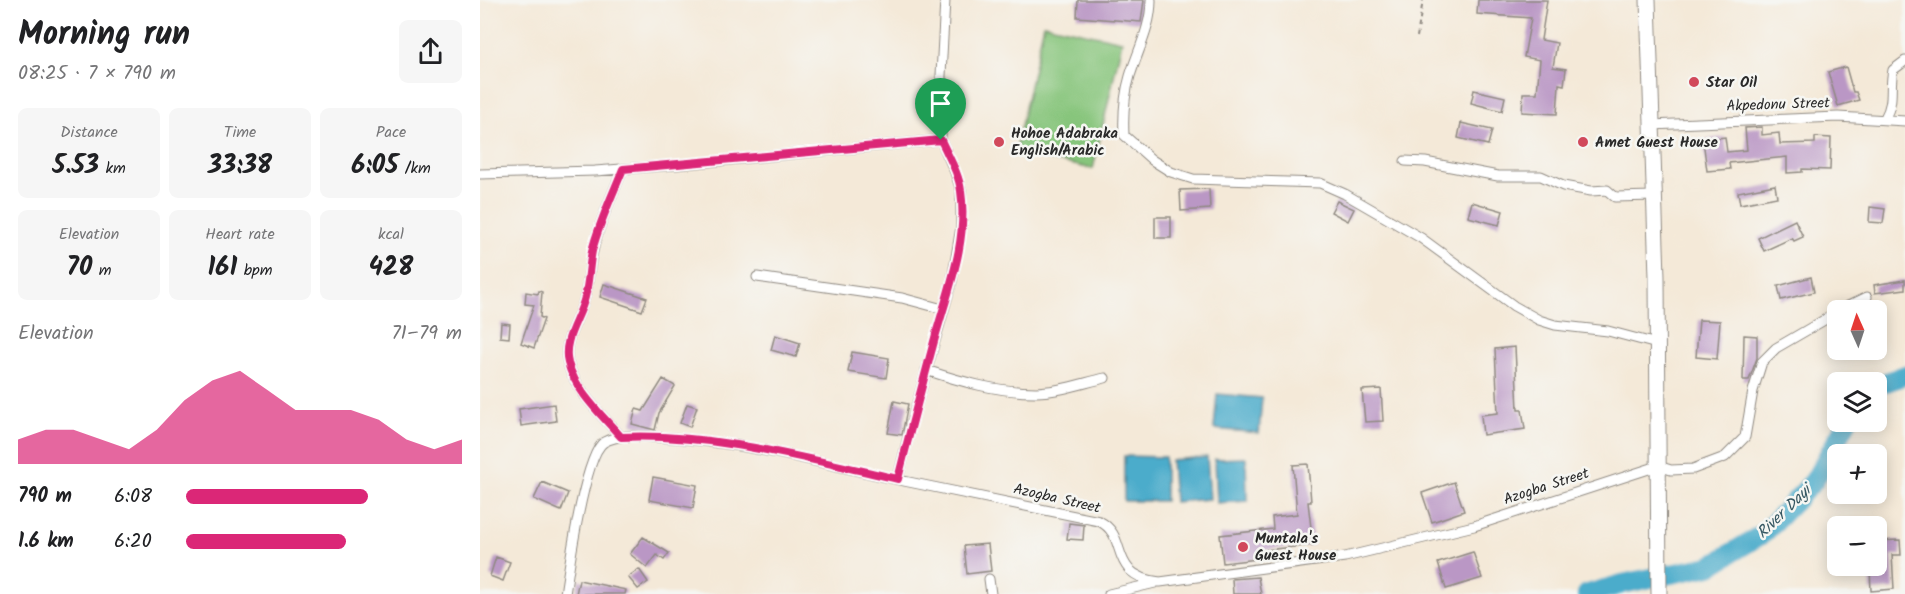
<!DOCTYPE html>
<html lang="en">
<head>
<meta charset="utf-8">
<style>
  :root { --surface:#fff; --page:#f6f6f6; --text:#202124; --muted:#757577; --accent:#db2777 }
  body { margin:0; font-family:Kalam,sans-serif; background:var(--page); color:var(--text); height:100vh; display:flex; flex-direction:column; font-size:22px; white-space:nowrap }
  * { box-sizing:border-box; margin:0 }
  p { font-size:20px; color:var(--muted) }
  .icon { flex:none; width:33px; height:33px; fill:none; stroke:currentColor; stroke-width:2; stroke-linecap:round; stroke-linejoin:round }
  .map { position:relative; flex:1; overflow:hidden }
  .sheet { display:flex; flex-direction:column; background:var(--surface); width:480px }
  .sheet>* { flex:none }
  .needle { width:39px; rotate:357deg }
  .fabs { position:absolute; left:1347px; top:300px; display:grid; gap:12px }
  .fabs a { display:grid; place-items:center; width:60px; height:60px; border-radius:9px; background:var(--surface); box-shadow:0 3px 15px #0003; font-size:30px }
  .pin { position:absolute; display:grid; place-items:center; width:51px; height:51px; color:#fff; margin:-62px -26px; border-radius:50% 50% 50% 0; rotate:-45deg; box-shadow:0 0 6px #0007 }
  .pin .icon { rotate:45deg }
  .round { display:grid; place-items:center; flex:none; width:63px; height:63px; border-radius:9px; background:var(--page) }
  .head { display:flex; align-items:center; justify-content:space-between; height:102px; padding:0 18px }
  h1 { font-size:33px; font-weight:600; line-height:45px }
  .figures { display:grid; grid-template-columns:repeat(3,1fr); gap:9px; height:102px; padding:6px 18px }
  .figures div { display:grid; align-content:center; border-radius:9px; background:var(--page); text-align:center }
  .figures b { font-size:26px; font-weight:600 }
  .figures small { font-size:16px; font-weight:400 }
  .figures p { font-size:16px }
  .chart { height:168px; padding:12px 18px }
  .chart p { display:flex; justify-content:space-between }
  .chart svg { width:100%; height:108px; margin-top:6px; fill:var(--accent); opacity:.7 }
  ul { padding:0 18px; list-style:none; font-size:20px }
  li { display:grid; grid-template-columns:96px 72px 1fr; align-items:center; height:45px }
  li i { height:15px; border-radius:8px; background:var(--accent) }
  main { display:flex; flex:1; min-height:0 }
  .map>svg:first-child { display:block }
</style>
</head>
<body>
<main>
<section class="sheet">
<div class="head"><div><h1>Morning run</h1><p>08:25 · 7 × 790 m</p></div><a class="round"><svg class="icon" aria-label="share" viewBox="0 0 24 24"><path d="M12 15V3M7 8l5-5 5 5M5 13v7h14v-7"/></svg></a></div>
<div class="figures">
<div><p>Distance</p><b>5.53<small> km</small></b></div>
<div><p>Time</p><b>33:38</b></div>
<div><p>Pace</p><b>6:05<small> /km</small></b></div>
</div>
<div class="figures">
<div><p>Elevation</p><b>70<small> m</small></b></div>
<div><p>Heart rate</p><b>161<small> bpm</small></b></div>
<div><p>kcal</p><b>428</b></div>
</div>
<div class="chart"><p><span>Elevation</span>71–79 m</p>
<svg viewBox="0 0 160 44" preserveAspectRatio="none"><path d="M0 44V34L10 30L20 30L30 34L40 38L50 30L60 18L70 10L80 6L90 14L100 22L110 22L120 22L130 26L140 34L150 38L160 34V44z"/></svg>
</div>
<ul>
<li><b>790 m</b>6:08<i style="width:66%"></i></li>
<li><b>1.6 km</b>6:20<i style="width:58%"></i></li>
</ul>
</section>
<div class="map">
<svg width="1425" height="594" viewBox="0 0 1425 594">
  <rect width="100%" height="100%" fill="#f6f6f2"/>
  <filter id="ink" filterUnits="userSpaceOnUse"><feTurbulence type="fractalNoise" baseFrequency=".0167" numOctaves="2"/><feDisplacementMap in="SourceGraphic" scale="12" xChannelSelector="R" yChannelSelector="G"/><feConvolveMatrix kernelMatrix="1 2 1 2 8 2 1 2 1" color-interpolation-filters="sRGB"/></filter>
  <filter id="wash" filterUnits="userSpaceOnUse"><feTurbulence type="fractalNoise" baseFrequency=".008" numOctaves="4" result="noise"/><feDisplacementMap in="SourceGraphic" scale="24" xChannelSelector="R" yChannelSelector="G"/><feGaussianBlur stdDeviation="1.35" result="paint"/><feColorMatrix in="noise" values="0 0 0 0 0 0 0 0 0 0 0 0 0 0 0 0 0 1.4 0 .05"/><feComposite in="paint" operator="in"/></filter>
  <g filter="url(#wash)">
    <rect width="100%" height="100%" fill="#f4e9d8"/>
    <path fill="#87c57c" stroke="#597854" stroke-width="1.5" d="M 564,24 L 642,41 L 613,169 L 535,152 Z"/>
    <path fill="#4caccb" stroke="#3c6c7b" stroke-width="1.5" d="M 737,394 L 782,398 L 779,433 L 734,429 Z
      M 644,456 L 685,457 L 685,501 L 644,501 Z
      M 727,457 L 730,499 L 694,502 L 691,460 Z
      M 766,458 L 767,501 L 737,503 L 735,459 Z"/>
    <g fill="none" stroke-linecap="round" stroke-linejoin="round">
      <path stroke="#4caccb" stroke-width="20" d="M 1396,386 L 1425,375
        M 1107,594 L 1142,584 L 1230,566 L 1284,533 L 1334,481 L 1367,422"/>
    </g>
    <g id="blocks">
      <path fill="#ba97c5" d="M 598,0 L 664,0 L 661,22 L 597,17 Z
        M 998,0 L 1067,0 L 1061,40 L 1077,43 L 1073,67 L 1086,69 L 1084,85 L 1079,84 L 1077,114 L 1042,112 L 1043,93 L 1057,93 L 1060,60 L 1044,57 L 1051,18 L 997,14 Z
        M 1366,67 L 1373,92 L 1376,92 L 1379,100 L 1358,106 L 1348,72 Z
        M 994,90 L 1025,97 L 1022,111 L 991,103 Z
        M 981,123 L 1012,130 L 1008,145 L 978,138 Z
        M 1282,127 L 1282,135 L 1299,133 L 1300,144 L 1335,143 L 1335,137 L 1351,138 L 1350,170 L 1322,169 L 1322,172 L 1307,173 L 1307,157 L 1249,163 L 1250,169 L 1227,171 L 1223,140 L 1245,137 L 1247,152 L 1267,150 L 1265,128 Z
        M 1295,185 L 1297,197 L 1260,204 L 1258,192 Z
        M 729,189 L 730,209 L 701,211 L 700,190 Z
        M 857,201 L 874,209 L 868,221 L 851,212 Z
        M 992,202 L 1023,211 L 1019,225 L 988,217 Z
        M 1390,207 L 1405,209 L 1403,223 L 1389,222 Z
        M 675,217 L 691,217 L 691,238 L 675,238 Z
        M 1315,220 L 1323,237 L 1314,241 L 1312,238 L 1284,251 L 1278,238 Z
        M 1331,277 L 1334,292 L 1301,300 L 1298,286 Z
        M 1425,280 L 1425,289 L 1395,293 L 1394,285 Z
        M 124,284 L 167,298 L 162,311 L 120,297 Z
        M 59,291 L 62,292 L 60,317 L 64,319 L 54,348 L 41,343 L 54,305 L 45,304 L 46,292 L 58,294 Z
        M 1219,320 L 1240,321 L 1237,359 L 1216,357 Z
        M 21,323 L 30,324 L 29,338 L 20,337 Z
        M 295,335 L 320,343 L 316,357 L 291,350 Z
        M 1264,335 L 1277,336 L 1277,358 L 1269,380 L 1263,380 Z
        M 1035,347 L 1038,410 L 1042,410 L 1045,429 L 1003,435 L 1001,415 L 1018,413 L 1015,349 Z
        M 372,352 L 409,358 L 406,378 L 368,372 Z
        M 183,379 L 195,386 L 179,413 L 175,430 L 152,424 L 156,409 L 163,411 Z
        M 901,389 L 903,421 L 885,422 L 882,390 Z
        M 414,401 L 428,404 L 422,435 L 408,433 Z
        M 74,404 L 76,421 L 41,426 L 39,409 Z
        M 207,404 L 217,407 L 210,427 L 200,423 Z
        M 828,464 L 831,502 L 828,502 L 833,545 L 785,550 L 786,558 L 743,563 L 740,535 L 793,529 L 792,517 L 817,514 L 813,465 Z
        M 173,477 L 217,485 L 213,508 L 169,500 Z
        M 62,482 L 88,493 L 81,511 L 54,499 Z
        M 974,482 L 984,511 L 952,522 L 942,493 Z
        M 589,523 L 604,525 L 603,540 L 587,539 Z
        M 163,537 L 189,553 L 184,560 L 177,555 L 167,568 L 150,554 Z
        M 1420,540 L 1421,555 L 1412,555 L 1414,589 L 1391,591 L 1390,569 L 1396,568 L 1396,541 Z
        M 508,544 L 511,571 L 487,574 L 484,546 Z
        M 993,552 L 1002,578 L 966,589 L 958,563 Z
        M 16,557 L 30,562 L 23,581 L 10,576 Z
        M 159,569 L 168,582 L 158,589 L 148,577 Z
        M 778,577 L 781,594 L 753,594 L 752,579 Z
        M 99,580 L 146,590 L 145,594 L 96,594 Z"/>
    </g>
  </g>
  <g filter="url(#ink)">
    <use href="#blocks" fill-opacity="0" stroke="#908a82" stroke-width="1.5"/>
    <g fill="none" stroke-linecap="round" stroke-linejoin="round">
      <defs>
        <path id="minor" d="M 671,0 C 671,27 658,50 650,76 C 644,96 643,115 644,135 L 672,160 L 691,172 L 713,179 L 840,183 L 865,194 L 941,238 L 1034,306 L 1059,320 L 1075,325 L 1128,331 L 1177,344
          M 1405,118 C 1415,100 1409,89 1413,70 L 1425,61
          M 1171,125 L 1358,117 L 1425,121
          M 925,161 L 945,162 L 1018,176 L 1061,176 L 1083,186 L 1111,191 L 1127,190 L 1135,197 L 1174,196
          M 0,174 L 115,171 L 196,165 L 461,140
          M 277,277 L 422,298 L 463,309
          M 1360,310 L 1387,297
          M 446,370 C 482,382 518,392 556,392 C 579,392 603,383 625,378
          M 141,437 C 122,415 96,392 88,363 C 82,339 100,319 105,297 C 109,282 109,266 113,251 C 119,223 132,196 143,169
          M 418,479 L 431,425 L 472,281 L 481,227 L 481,190 L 475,172 L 461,140 L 461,75 L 465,0
          M 509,579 L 511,594
          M 85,594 C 89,568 105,454 124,442 C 138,434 158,436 174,437 C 257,440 337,462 419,480 C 485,494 552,507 619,521 C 651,537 625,575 680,582 L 865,557 L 994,526 L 1178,466 L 1191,470 L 1213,469 L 1245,457 L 1265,437 L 1273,391 L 1282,362 L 1296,348 L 1358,312
          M 629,594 L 675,583"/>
        <path id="trunk" d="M 1168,0 L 1177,277 L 1179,594"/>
      </defs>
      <use href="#minor" stroke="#908a82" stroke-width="11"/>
      <use href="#trunk" stroke="#908a82" stroke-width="17"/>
      <path stroke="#908a82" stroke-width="2" stroke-dasharray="4.5 4.5" stroke-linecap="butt" d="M 937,37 L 943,0"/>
      <use href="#minor" stroke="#fff" stroke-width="9"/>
      <use href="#trunk" stroke="#fff" stroke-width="15"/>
    </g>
  </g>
  <g fill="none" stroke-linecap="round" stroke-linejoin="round" filter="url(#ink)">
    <defs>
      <path id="route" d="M 461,140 C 468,156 479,173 481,191 C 488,240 469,288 456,334 C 443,382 430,431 418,479 C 327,459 235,433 141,437 C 122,415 96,392 88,363 C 82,339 100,319 105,297 C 109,282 109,266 112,251 C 119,223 132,196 143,169 Z"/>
    </defs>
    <use href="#route" stroke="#fff" stroke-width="12"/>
    <use href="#route" stroke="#db2777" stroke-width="8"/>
  </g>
  <g fill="#d1495b" stroke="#f6f6f2" stroke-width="2">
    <circle cx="1214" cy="82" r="6"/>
    <circle cx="519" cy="142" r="6"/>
    <circle cx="1103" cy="142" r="6"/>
    <circle cx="763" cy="547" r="6"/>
  </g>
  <g text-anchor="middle" stroke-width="5" stroke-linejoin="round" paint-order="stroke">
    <g font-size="15" font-weight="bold" fill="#2b2b2b" stroke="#f6f6f2" text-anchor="start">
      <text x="1226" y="87">Star Oil</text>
      <text x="531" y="138">Hohoe Adabraka<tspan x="531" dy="17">English/Arabic</tspan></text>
      <text x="1115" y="147">Amet Guest House</text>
      <text x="775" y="543">Muntala's<tspan x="775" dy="17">Guest House</tspan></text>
    </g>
    <g font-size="15" fill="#2b2b2b" stroke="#f6f6f2">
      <text transform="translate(1298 104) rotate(-2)" y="5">Akpedonu Street</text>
      <text transform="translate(1066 486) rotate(-18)" y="5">Azogba Street</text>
      <text transform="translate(577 498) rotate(13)" y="5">Azogba Street</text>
    </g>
    <g font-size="16" font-style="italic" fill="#375863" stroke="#f6f6f2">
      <text transform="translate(1303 511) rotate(-44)" y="6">River Dayi</text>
    </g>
  </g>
</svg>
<div class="fabs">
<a><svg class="needle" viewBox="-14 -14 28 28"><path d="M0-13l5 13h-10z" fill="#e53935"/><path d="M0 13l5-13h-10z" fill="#757577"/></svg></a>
<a><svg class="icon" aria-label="layers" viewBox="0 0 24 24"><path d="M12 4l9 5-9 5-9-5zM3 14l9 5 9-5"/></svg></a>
<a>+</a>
<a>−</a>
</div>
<div class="pin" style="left:461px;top:140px;background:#1e9e55"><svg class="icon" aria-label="arrive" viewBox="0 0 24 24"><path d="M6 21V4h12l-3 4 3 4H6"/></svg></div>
</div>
</main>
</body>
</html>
